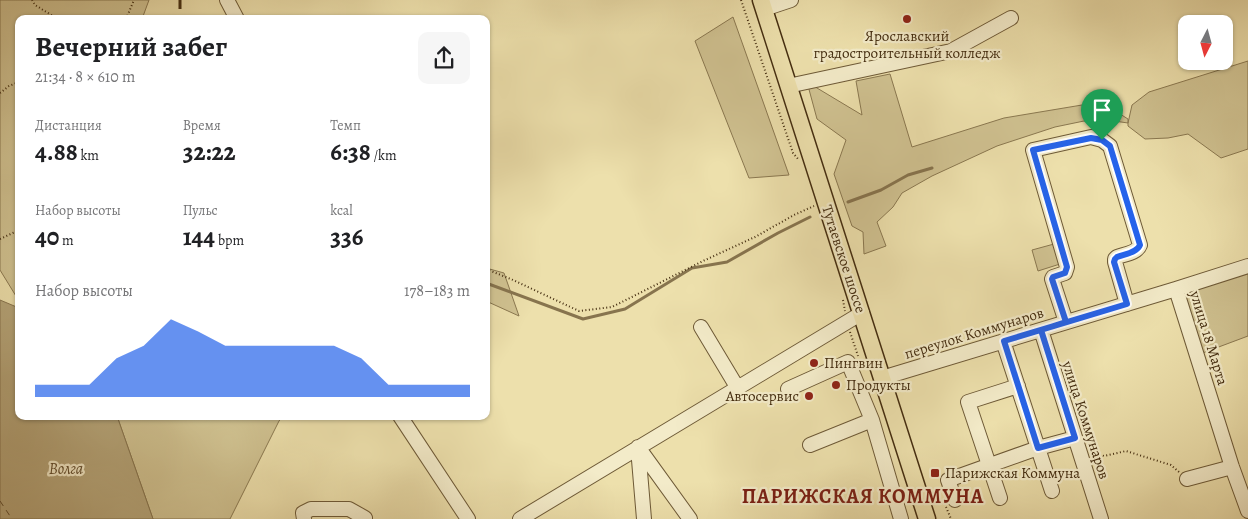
<!DOCTYPE html>
<html lang="ru">
<head>
<meta charset="utf-8">
<style>
  :root { --surface:#fff; --page:#f6f6f6; --text:#202124; --muted:#757577; --accent:#2563eb }
  body { margin:0; font-family:Alegreya,serif; background:var(--page); color:var(--text); height:100vh; display:flex; flex-direction:column; font-size:19px; white-space:nowrap }
  * { box-sizing:border-box; margin:0 }
  p { font-size:16px; color:var(--muted) }
  .icon { flex:none; width:28px; height:28px; fill:none; stroke:currentColor; stroke-width:2; stroke-linecap:round; stroke-linejoin:round }
  .map { position:relative; flex:1; overflow:hidden }
  .sheet { position:absolute; left:15px; top:15px; width:475px; height:405px; display:flex; flex-direction:column; background:var(--surface); border-radius:10px; box-shadow:0 1px 4px #0004 }
  .sheet>* { flex:none }
  .needle { width:32px; rotate:186deg }
  .tools { position:absolute; left:1178px; top:15px; display:grid; gap:10px }
  .tools a { display:grid; place-items:center; width:55px; height:55px; border-radius:10px; background:var(--surface); box-shadow:0 1px 4px #0004; font-size:25px }
  .pin { position:absolute; display:grid; place-items:center; width:42px; height:42px; color:#fff; margin:-51px -21px; border-radius:50% 50% 50% 0; rotate:-45deg; box-shadow:0 0 5px #0007 }
  .pin .icon { rotate:45deg }
  .round { display:grid; place-items:center; flex:none; width:52px; height:52px; border-radius:10px; background:var(--page) }
  .headline { display:flex; align-items:center; justify-content:space-between; height:85px; padding:0 20px }
  h1 { font-size:28px; font-weight:700; line-height:38px }
  .figures { display:grid; grid-template-columns:repeat(3,1fr); gap:8px; height:85px; padding:5px 20px }
  .figures div { display:grid; align-content:center }
  .figures b { font-size:25px; font-weight:700 }
  .figures small { font-size:14px; font-weight:400 }
  .figures p { font-size:14px }
  .chart { height:140px; padding:10px 20px }
  .chart p { display:flex; justify-content:space-between }
  .chart svg { width:100%; height:90px; margin-top:5px; fill:var(--accent); opacity:.7 }
  .map>svg:first-child { display:block }
</style>
</head>
<body>
<div class="map">
<svg width="1248" height="519" viewBox="0 0 1248 519">
  <rect width="100%" height="100%" fill="#ede0ac"/>
  <filter id="stains"><feTurbulence type="fractalNoise" baseFrequency=".004" numOctaves="4"/><feColorMatrix values="0 0 0 0 .2 0 0 0 0 .09 0 0 0 0 .02 0 0 0 .5 -.17"/></filter>
  <radialGradient id="worn" r=".72"><stop offset=".6" stop-color="#630" stop-opacity="0"/><stop offset="1" stop-color="#630" stop-opacity=".3"/></radialGradient>
  <path fill="#d0c291" stroke="#8a7850" d="M 0,0 L 149,0 L 142,19 L 19,19 L 19,301 L 0,270 Z
    M 733,17 L 789,175 L 749,178 L 695,41 Z
    M 1248,61 L 1248,149 L 1221,158 L 1188,134 L 1168,138 L 1145,139 L 1128,126 L 1128,123 L 1114,121 L 1109,125 L 1084,121 L 1055,127 L 997,146 L 932,176 L 902,193 L 893,207 L 877,222 L 886,246 L 864,254 L 863,232 L 852,226 L 834,174 L 846,140 L 817,119 L 807,82 L 862,115 L 856,81 L 890,74 L 912,147 L 1004,118 L 1094,103 L 1112,109 L 1128,119 L 1128,123 L 1132,105 L 1149,92 Z
    M 1054,244 L 1060,264 L 1038,271 L 1032,250 Z
    M 486,268 L 504,273 L 519,316 L 486,301 Z
    M 1248,273 L 1248,336 L 1200,354 L 1180,292 Z
    M 117,416 L 283,416 L 279,421 L 230,519 L 153,519 Z"/>
  <path fill="#b4a377" stroke="#87744e" d="M 0,300 L 19,308 L 19,416 L 117,416 L 153,519 L 0,519 Z"/>
  <g fill="none" stroke-linecap="round" stroke-linejoin="round">
    <path stroke="#87744e" stroke-width="3" d="M 848,202 L 881,190 L 908,175 L 932,168
      M 486,283 L 583,319 L 625,309 L 692,268 L 727,262 L 778,233 L 810,217"/>
    <path stroke="#604a2a" stroke-width="1" stroke-dasharray="6 5" stroke-linecap="butt" d="M 0,501 L 12,519"/>
    <defs>
      <path id="minor" d="M 227,0 L 237,19
        M 764,9 L 791,0
        M 788,86 L 951,51 L 1011,18
        M 1176,289 L 1232,467 L 1248,511
        M 1066,322 L 1052,279 L 1053,277 L 1065,273 L 1067,267 L 1033,150 L 1091,137 L 1102,140 L 1110,146 L 1140,245 C 1137,253 1125,254 1117,257 L 1115,259 L 1115,262 L 1127,304
        M 701,327 L 737,387
        M 1041,330 L 1101,519
        M 1003,341 L 1052,491
        M 882,378 L 1176,289 L 1248,266
        M 788,389 L 848,362 L 872,420
        M 400,416 L 468,519
        M 810,445 L 872,420 L 901,519
        M 638,447 L 690,519
        M 638,448 L 644,519
        M 1187,479 L 1232,467
        M 1000,498 L 968,402 L 1018,386
        M 955,500 L 948,480 L 1038,448 L 1075,438
        M 304,519 L 303,513 L 311,509 L 349,509 L 365,518
        M 520,519 L 862,313"/>
      <path id="major" d="M 761,0 L 927,519"/>
    </defs>
    <use href="#minor" stroke="#6e5a37" stroke-width="16"/>
    <use href="#major" stroke="#442d10" stroke-width="19"/>
    <path stroke="#442d10" stroke-width="2" stroke-dasharray="1 2.5" stroke-linecap="butt" d="M 32,0 L 35,5 L 53,16 L 53,19
      M 741,0 L 793,153 L 798,159
      M 126,19 L 134,0
      M 0,93 L 9,86 L 19,82
      M 0,239 L 19,230
      M 486,269 L 513,280 L 579,311 L 612,307 L 703,261 L 755,237 L 794,215 L 814,206
      M 843,300 L 845,311
      M 850,332 L 858,356
      M 1093,452 L 1104,456 L 1126,451 L 1171,465 L 1179,472
      M 935,473 L 937,479
      M 946,507 L 951,519"/>
    <use href="#minor" stroke="#f3ebc9" stroke-width="14"/>
    <use href="#major" stroke="#ede0ac" stroke-width="16"/>
    <path stroke="#442d10" stroke-width="3" stroke-dasharray="9 9" stroke-linecap="butt" d="M 180,0 L 180,19"/>
  </g>
  <g fill="none" stroke-linecap="round" stroke-linejoin="round">
    <defs>
      <path id="route" d="M 1102,140 L 1110,146 L 1140,245 C 1137,253 1124,254 1117,257 L 1115,259 L 1114,262 L 1127,304 L 1004,341 L 1038,448 L 1075,438 L 1041,330 L 1066,322 L 1052,279 L 1053,277 L 1065,273 L 1067,267 L 1033,150 L 1091,138 L 1102,140"/>
    </defs>
    <use href="#route" stroke="#fff" stroke-width="10"/>
    <use href="#route" stroke="#2563eb" stroke-width="6"/>
  </g>
  <g fill="#8f2418" stroke="#f3ebc9" stroke-width="2">
    <circle cx="907" cy="19" r="5"/>
    <circle cx="814" cy="363" r="5"/>
    <circle cx="836" cy="385" r="5"/>
    <circle cx="809" cy="396" r="5"/>
    <rect x="930" y="468" width="10" height="10" rx="2.5"/>
  </g>
  <g text-anchor="middle" stroke-width="4.5" stroke-linejoin="round" paint-order="stroke">
    <g font-size="15" fill="#442d10" stroke="#f3ebc9" text-anchor="start">
      <text x="907" y="41" text-anchor="middle">Ярославский<tspan x="907" dy="17">градостроительный колледж</tspan></text>
      <text x="824" y="368">Пингвин</text>
      <text x="846" y="390">Продукты</text>
      <text x="799" y="401" text-anchor="end">Автосервис</text>
      <text x="945" y="478">Парижская Коммуна</text>
    </g>
    <g font-size="15" fill="#442d10" stroke="#f3ebc9">
      <text transform="translate(844 259) rotate(72)" y="5">Тутаевское шоссе</text>
      <text transform="translate(974 333) rotate(-17)" y="5">переулок Коммунаров</text>
      <text transform="translate(1209 338) rotate(73)" y="5">улица 18 Марта</text>
      <text transform="translate(1086 420) rotate(72)" y="5">улица Коммунаров</text>
    </g>
    <g font-size="16" font-style="italic" fill="#604a2a" stroke="#f3ebc9">
      <text x="66" y="474">Волга</text>
    </g>
    <g font-size="20" font-weight="bold" letter-spacing="1" fill="#7a1f14" stroke="#f3ebc9">
      <text x="863" y="503">ПАРИЖСКАЯ КОММУНА</text>
    </g>
  </g>
  <rect width="100%" height="100%" filter="url(#stains)"/>
  <rect width="100%" height="100%" fill="url(#worn)"/>
</svg>
<div class="tools">
<a><svg class="needle" viewBox="-14 -14 28 28"><path d="M0-13l5 13h-10z" fill="#e53935"/><path d="M0 13l5-13h-10z" fill="#757577"/></svg></a>
</div>
<div class="pin" style="left:1102px;top:140px;background:#1e9e55"><svg class="icon" aria-label="arrive" viewBox="0 0 24 24"><path d="M6 21V4h12l-3 4 3 4H6"/></svg></div>
<section class="sheet">
<div class="headline"><div><h1>Вечерний забег</h1><p>21:34 · 8 × 610 m</p></div><a class="round"><svg class="icon" aria-label="share" viewBox="0 0 24 24"><path d="M12 15V3M7 8l5-5 5 5M5 13v7h14v-7"/></svg></a></div>
<div class="figures">
<div><p>Дистанция</p><b>4.88<small> km</small></b></div>
<div><p>Время</p><b>32:22</b></div>
<div><p>Темп</p><b>6:38<small> /km</small></b></div>
</div>
<div class="figures">
<div><p>Набор высоты</p><b>40<small> m</small></b></div>
<div><p>Пульс</p><b>144<small> bpm</small></b></div>
<div><p>kcal</p><b>336</b></div>
</div>
<div class="chart"><p><span>Набор высоты</span>178–183 m</p>
<svg viewBox="0 0 160 44" preserveAspectRatio="none"><path d="M0 44V38L10 38L20 38L30 25L40 19L50 6L60 12L70 19L80 19L90 19L100 19L110 19L120 25L130 38L140 38L150 38L160 38V44z"/></svg>
</div>
</section>
</div>
</body>
</html>
